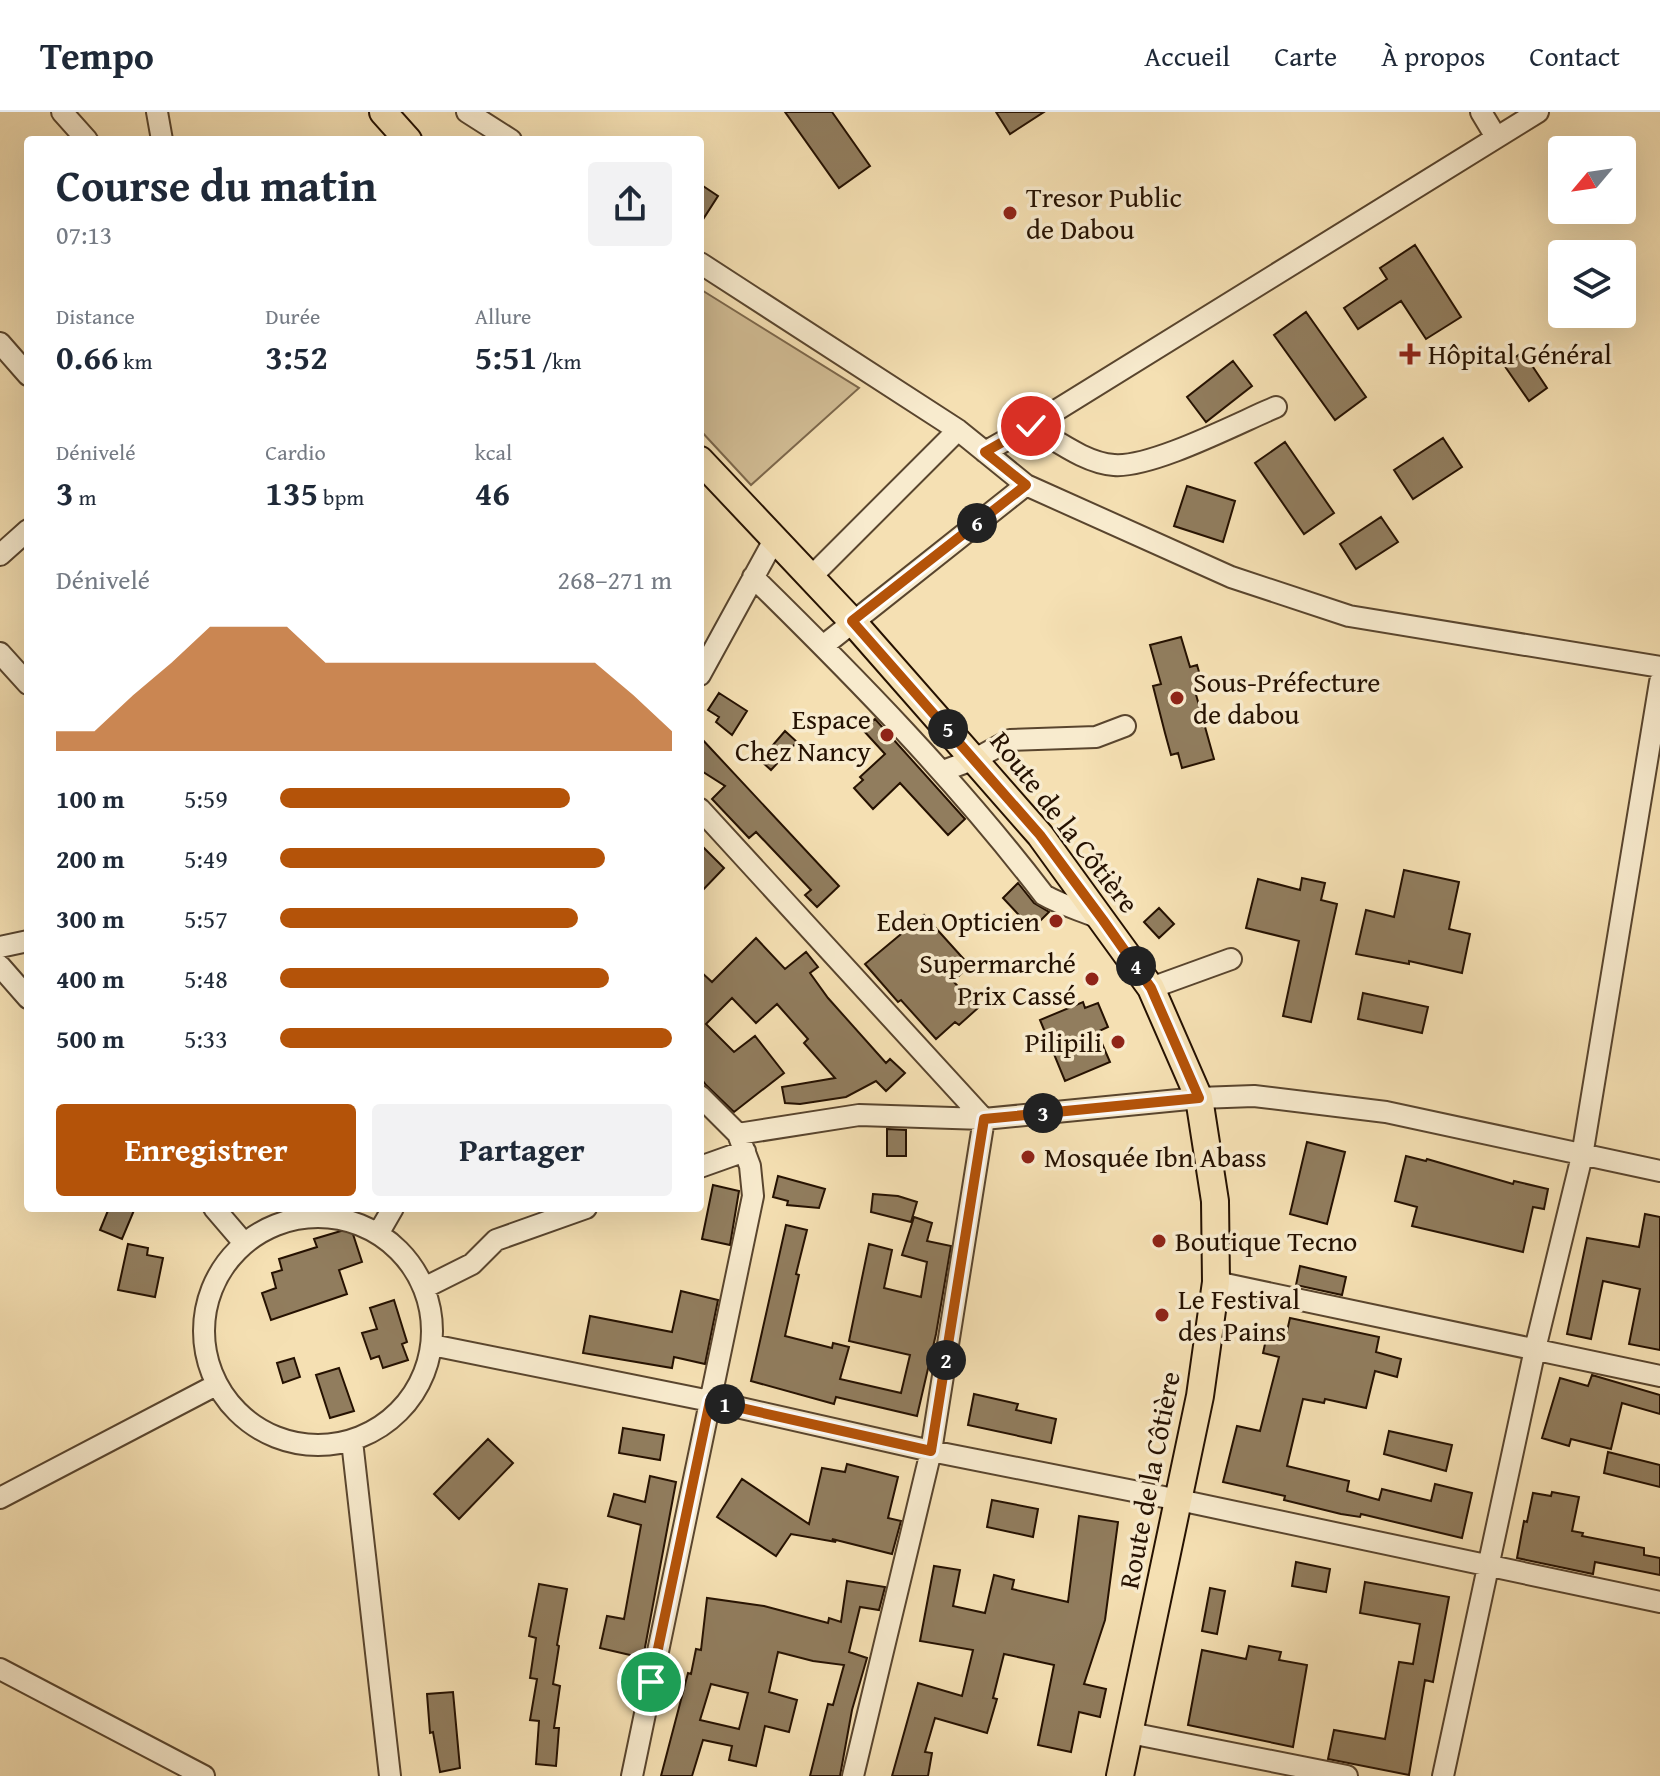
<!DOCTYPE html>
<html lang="fr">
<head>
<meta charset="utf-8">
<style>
  :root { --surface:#fff; --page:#f2f2f3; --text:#1f2937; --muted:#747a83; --line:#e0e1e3; --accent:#b45309 }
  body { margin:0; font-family:"Gentium Book Plus",serif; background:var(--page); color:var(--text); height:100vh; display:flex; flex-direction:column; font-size:30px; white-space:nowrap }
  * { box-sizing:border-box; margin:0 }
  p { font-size:26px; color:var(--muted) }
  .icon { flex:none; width:44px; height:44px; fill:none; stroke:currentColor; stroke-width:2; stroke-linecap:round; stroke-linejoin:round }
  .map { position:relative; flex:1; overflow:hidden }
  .panel { position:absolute; left:24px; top:24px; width:680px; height:1076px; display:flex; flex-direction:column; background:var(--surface); border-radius:8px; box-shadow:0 8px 32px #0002 }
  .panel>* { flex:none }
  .needle { width:52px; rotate:241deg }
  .tools { position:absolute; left:1548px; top:24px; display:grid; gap:16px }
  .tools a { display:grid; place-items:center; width:88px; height:88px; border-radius:8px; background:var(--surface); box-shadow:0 8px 32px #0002; font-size:40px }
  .pin { position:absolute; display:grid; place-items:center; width:68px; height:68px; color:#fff; margin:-34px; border:4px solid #fff; border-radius:50%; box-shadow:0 2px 8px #0007 }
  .km { position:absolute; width:40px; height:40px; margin:-20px; border-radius:50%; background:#222; color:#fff; font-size:22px; line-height:40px; text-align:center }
  .round { display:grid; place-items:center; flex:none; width:84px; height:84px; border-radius:8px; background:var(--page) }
  .summary { display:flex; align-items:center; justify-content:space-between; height:136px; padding:0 32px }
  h1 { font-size:44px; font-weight:700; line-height:60px }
  .stats { display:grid; grid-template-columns:repeat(3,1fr); gap:12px; height:136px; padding:8px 32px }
  .stats div { display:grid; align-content:center }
  .stats b { font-size:34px; font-weight:700 }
  .stats small { font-size:22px; font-weight:400 }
  .stats p { font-size:22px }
  .chart { height:224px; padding:16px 32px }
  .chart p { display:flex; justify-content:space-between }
  .chart svg { width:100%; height:144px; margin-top:8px; fill:var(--accent); opacity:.7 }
  .primary-button { display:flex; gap:16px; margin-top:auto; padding:16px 32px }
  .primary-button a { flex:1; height:92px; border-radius:8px; background:var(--accent); color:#fff; font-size:32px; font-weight:700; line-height:92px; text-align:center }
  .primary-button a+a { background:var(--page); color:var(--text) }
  ul { padding:0 32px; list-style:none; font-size:26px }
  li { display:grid; grid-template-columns:128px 96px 1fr; align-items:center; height:60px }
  li i { height:20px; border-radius:10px; background:var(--accent) }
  header { display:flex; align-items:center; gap:48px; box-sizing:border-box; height:112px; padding:0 40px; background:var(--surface); border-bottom:2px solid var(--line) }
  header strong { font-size:38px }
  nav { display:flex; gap:44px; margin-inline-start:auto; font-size:28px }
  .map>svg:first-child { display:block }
</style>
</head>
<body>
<header>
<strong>Tempo</strong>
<nav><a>Accueil</a><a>Carte</a><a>À propos</a><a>Contact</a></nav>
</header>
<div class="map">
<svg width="1660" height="1664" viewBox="0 0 1660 1664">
  <rect width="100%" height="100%" fill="#f5e0b3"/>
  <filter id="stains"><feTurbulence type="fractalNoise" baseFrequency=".0025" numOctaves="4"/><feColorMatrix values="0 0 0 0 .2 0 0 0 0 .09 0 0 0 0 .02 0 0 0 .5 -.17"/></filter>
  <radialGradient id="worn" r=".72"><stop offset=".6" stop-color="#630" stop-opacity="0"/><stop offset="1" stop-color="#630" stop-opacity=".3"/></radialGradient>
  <path fill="#d2bd95" stroke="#7c674b" stroke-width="2" d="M 700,177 L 859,276 L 751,373 L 700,318 Z"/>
  <path fill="#917d5e" stroke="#251101" stroke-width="2" fill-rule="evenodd" d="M 785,0 L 832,0 L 870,54 L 839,76 Z
    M 996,0 L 1044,0 L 1010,22 Z
    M 700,72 L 718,84 L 700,112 Z
    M 1415,133 L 1461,205 L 1426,227 L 1401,189 L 1358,217 L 1344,196 L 1387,167 L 1380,156 Z
    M 1306,200 L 1366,285 L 1335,308 L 1274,223 Z
    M 1523,240 L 1547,276 L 1529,289 L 1504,253 Z
    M 1233,249 L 1252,274 L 1206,310 L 1187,285 Z
    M 1443,326 L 1462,355 L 1413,387 L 1394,358 Z
    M 1285,330 L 1334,401 L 1304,422 L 1255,351 Z
    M 1187,374 L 1235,389 L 1223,430 L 1174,414 Z
    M 1381,405 L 1398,430 L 1356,457 L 1340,432 Z
    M 1181,525 L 1190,555 L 1197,553 L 1204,577 L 1195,579 L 1214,647 L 1182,656 L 1178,641 L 1171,643 L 1165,621 L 1153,574 L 1161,572 L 1150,533 Z
    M 719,581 L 747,599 L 732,623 L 716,610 L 719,605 L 708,598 Z
    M 875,607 L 965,707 L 948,723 L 900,671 L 873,697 L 854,676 L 863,668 L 860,665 L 885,642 L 863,618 Z
    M 785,619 L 797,630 L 771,658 L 760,648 Z
    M 700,625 L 839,774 L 817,795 L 805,783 L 811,778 L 756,720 L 749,726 L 712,687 L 725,674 L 700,658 Z
    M 700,732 L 724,756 L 700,781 Z
    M 1404,758 L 1459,770 L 1449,817 L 1470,822 L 1462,861 L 1409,849 L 1409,852 L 1356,842 L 1366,798 L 1394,805 Z
    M 1302,766 L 1325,771 L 1321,788 L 1337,792 L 1311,910 L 1283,904 L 1299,829 L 1246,816 L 1258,767 L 1300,778 Z
    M 1018,771 L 1034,791 L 1049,800 L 1032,817 L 1003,786 Z
    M 1159,796 L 1174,812 L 1159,826 L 1144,810 Z
    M 924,803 L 970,854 L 953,869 L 978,896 L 959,913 L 955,910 L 936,927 L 901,888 L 898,890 L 865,852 Z
    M 756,826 L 785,857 L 806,840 L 818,855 L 810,861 L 828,886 L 886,951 L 890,947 L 905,961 L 886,979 L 876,969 L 846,985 L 800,992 L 785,991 L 782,975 L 835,966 L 804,931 L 808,927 L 777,892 L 756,911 L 732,886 L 706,912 L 734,940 L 755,924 L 784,961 L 734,1000 L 706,973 L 700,965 L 700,859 L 712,870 Z
    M 1363,881 L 1428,895 L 1422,921 L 1358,907 Z
    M 1083,890 L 1085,896 L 1098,891 L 1108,915 L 1097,920 L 1110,950 L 1065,969 L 1040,908 Z
    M 887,1017 L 906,1018 L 906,1044 L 887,1044 Z
    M 1307,1030 L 1345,1040 L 1327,1112 L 1290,1102 Z
    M 1406,1044 L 1426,1049 L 1427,1047 L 1513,1072 L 1514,1069 L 1548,1077 L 1544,1097 L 1533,1095 L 1523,1140 L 1412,1114 L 1417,1095 L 1395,1089 Z
    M 778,1064 L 825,1077 L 819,1096 L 787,1093 L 788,1089 L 773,1085 Z
    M 713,1073 L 739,1079 L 730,1133 L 702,1127 Z
    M 873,1082 L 898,1084 L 917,1090 L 911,1110 L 871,1100 Z
    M 109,1096 L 135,1096 L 122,1127 L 100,1118 Z
    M 1645,1102 L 1660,1105 L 1660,1238 L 1629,1232 L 1640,1177 L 1603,1169 L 1591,1227 L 1567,1222 L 1587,1126 L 1639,1135 Z
    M 914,1105 L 932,1111 L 927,1129 L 951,1134 L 936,1222 L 917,1304 L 836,1285 L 834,1292 L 751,1269 L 786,1113 L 807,1118 L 796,1162 L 799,1163 L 785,1224 L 832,1236 L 833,1231 L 849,1235 L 840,1267 L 901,1281 L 910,1243 L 849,1229 L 869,1132 L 892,1138 L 884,1176 L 921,1185 L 927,1150 L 902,1143 Z
    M 351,1116 L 362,1150 L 339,1158 L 347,1182 L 271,1208 L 262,1181 L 276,1176 L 272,1161 L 282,1158 L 279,1147 L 317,1135 L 314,1127 Z
    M 128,1132 L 148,1136 L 147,1143 L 163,1146 L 155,1185 L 118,1178 Z
    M 1300,1154 L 1346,1165 L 1342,1183 L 1296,1173 Z
    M 681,1179 L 718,1188 L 705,1252 L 674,1245 L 672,1256 L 583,1241 L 590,1204 L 672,1220 Z
    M 394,1188 L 407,1230 L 402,1232 L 408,1248 L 383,1256 L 379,1244 L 371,1247 L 362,1221 L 377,1217 L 370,1196 Z
    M 1290,1206 L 1379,1225 L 1376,1240 L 1401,1247 L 1397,1265 L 1375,1259 L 1366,1296 L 1325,1287 L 1324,1291 L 1303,1287 L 1287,1354 L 1349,1369 L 1347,1379 L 1379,1388 L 1382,1377 L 1431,1389 L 1435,1372 L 1472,1381 L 1462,1426 L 1361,1402 L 1360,1405 L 1341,1402 L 1284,1388 L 1285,1384 L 1223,1370 L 1237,1314 L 1260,1319 L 1279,1245 L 1263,1241 L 1267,1223 L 1285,1228 Z
    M 294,1246 L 300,1265 L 283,1271 L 277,1251 Z
    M 339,1256 L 354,1299 L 330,1306 L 316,1263 Z
    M 1592,1263 L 1660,1283 L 1660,1302 L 1622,1291 L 1611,1337 L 1571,1327 L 1569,1334 L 1542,1326 L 1560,1266 L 1588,1274 Z
    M 974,1282 L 1018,1292 L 1016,1298 L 1056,1307 L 1051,1331 L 968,1313 Z
    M 623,1316 L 664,1323 L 660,1348 L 619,1341 Z
    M 1389,1319 L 1452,1333 L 1446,1359 L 1384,1342 Z
    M 488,1327 L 513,1351 L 459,1407 L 434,1382 Z
    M 1608,1340 L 1660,1353 L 1660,1375 L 1604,1361 Z
    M 847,1352 L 898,1365 L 888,1406 L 901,1409 L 892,1442 L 832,1427 L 836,1430 L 791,1422 L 776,1444 L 717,1405 L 742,1367 L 809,1412 L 822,1356 L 845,1360 Z
    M 650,1364 L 676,1370 L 643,1546 L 600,1536 L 607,1504 L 624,1507 L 641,1413 L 608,1404 L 614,1382 L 645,1390 Z
    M 1552,1380 L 1579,1385 L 1572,1419 L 1583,1421 L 1582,1424 L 1644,1436 L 1644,1443 L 1660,1446 L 1660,1463 L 1595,1450 L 1593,1462 L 1517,1446 L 1524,1409 L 1527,1410 L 1533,1381 L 1551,1384 Z
    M 992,1388 L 1038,1397 L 1033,1425 L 987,1415 Z
    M 1079,1404 L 1118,1410 L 1105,1508 L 1084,1572 L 1106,1577 L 1100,1605 L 1079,1600 L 1071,1640 L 1038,1633 L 1054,1553 L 1004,1542 L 993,1586 L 997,1587 L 987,1621 L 935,1606 L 925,1640 L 932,1641 L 928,1664 L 892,1664 L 918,1571 L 962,1584 L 973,1538 L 920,1529 L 934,1454 L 960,1458 L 953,1494 L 985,1501 L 994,1463 L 1014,1468 L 1012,1477 L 1068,1490 Z
    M 1296,1450 L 1330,1457 L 1326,1480 L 1292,1474 Z
    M 847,1469 L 885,1475 L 879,1498 L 860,1495 L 849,1540 L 867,1546 L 852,1598 L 840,1664 L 810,1664 L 828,1592 L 833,1593 L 844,1553 L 813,1549 L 778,1540 L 769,1580 L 797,1588 L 789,1620 L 765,1614 L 756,1654 L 729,1648 L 732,1634 L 703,1628 L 692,1664 L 661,1664 L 688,1561 L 691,1562 L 696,1537 L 701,1538 L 707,1486 L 764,1494 L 828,1511 L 829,1506 L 841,1510 ZM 711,1572 L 748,1581 L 739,1617 L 700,1608 Z
    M 1365,1470 L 1449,1485 L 1433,1570 L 1425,1568 L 1409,1663 L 1328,1647 L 1334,1618 L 1385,1627 L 1399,1550 L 1413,1552 L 1420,1512 L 1360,1501 Z
    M 539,1472 L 567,1477 L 557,1533 L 559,1534 L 553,1572 L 560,1574 L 554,1616 L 559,1616 L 556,1654 L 536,1652 L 539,1609 L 530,1608 L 537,1567 L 530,1566 L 536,1526 L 529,1524 Z
    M 1210,1476 L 1225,1479 L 1217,1522 L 1202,1519 Z
    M 1249,1534 L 1281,1540 L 1279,1548 L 1307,1553 L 1293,1635 L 1188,1613 L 1202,1538 L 1246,1547 Z
    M 453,1580 L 460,1656 L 440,1660 L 433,1620 L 430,1621 L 427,1582 Z"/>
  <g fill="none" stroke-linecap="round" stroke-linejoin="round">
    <defs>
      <path id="minor" d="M 62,0 L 87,28
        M 157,0 L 162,28
        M 467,0 L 511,28
        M 1481,0 L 1496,25
        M 700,151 L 958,318 L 1026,373 L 1231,465 L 1349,504 L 1660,555
        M 0,231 L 28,263
        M 1031,314 C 1056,328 1085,351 1114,353 C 1152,356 1238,311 1276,295
        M 985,340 L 1031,314 L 1538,0
        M 0,443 L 28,418
        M 753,465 C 856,566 956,668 1044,783 C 1061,793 1081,798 1099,806
        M 810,466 L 958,318
        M 823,534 L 1026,373
        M 0,541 L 28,572
        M 700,563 L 774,428
        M 943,659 L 975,647 L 1010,628 L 1096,625 L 1125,614
        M 700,697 L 984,1007
        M 0,835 L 28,829
        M 0,854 L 28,886
        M 1151,876 L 1231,847
        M 738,1022 L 859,1003 L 984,1007 L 1199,986 L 1254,984 L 1386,1000 L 1660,1059
        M 700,1055 L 745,1039
        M 214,1096 L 244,1131
        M204 1219a114 114 0 1 1 228 0a114 114 0 1 1-228 0Z
        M 378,1122 L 393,1096
        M 1216,1170 L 1660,1264
        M 424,1176 L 472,1152 L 496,1128 L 586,1096
        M 432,1233 L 710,1289 L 931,1339 L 1179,1388 L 1660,1490
        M 352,1329 L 390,1664
        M 0,1386 L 216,1273
        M 0,1557 L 204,1664
        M 1130,1621 L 1347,1664
        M 632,1664 L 753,1084 L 750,1054 L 738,1022 L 700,984
        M 853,1664 L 931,1339 L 984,1007
        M 1443,1664 L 1535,1237 L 1582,1044 L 1660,570"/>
      <path id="major" d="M 383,0 L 408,28
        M 700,348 L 852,509 L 1040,723 L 1151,876 L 1199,986 L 1215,1089 L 1216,1170 L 1200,1284 L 1120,1664"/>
    </defs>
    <use href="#minor" stroke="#59452e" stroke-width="24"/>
    <use href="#major" stroke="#251101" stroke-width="30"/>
    <use href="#minor" stroke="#f8ebce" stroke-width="20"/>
    <use href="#major" stroke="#f5e0b3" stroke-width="26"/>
  </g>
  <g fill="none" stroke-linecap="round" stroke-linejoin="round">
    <defs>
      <path id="route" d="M 651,1570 L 710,1289 L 931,1339 L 984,1007 L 1199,986 L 1151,876 L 1103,808 L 1040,723 L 852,509 L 1026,373 L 985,340 L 1031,314"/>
    </defs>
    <use href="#route" stroke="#fff" stroke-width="16"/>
    <use href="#route" stroke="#b45309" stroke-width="10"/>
  </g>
  <g fill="#8f2418" stroke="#f8ebce" stroke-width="3">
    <circle cx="1010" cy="101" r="8"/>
    <path d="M1406 230h8v8h8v8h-8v8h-8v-8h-8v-8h8z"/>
    <circle cx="1177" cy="586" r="8"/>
    <circle cx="887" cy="623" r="8"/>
    <circle cx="1056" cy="809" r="8"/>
    <circle cx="1092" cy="867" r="8"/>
    <circle cx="1118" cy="930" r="8"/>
    <circle cx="1028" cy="1045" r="8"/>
    <circle cx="1159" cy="1129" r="8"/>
    <circle cx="1162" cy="1203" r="8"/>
  </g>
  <g text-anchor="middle" stroke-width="7" stroke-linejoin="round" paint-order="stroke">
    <g font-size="28" fill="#251101" stroke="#f8ebce" text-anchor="start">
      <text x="1026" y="95">Tresor Public<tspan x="1026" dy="32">de Dabou</tspan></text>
      <text x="1428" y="252">Hôpital Général</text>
      <text x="1193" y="580">Sous-Préfecture<tspan x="1193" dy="32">de dabou</tspan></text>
      <text x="871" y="617" text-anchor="end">Espace<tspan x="871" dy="32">Chez Nancy</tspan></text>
      <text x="1040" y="819" text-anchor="end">Eden Opticien</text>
      <text x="1076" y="861" text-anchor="end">Supermarché<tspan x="1076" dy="32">Prix Cassé</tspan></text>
      <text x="1102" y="940" text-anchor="end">Pilipili</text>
      <text x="1044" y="1055">Mosquée Ibn Abass</text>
      <text x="1175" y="1139">Boutique Tecno</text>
      <text x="1178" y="1197">Le Festival<tspan x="1178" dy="32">des Pains</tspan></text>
    </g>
    <g font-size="28" fill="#251101" stroke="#f8ebce">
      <text transform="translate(1065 710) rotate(52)" y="10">Route de la Côtière</text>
      <text transform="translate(1149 1368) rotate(-79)" y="10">Route de la Côtière</text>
    </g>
  </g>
  <rect width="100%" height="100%" filter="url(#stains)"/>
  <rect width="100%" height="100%" fill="url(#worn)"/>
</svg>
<div class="tools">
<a><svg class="needle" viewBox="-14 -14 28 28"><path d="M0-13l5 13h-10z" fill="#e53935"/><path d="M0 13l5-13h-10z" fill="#747a83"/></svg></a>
<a><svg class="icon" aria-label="layers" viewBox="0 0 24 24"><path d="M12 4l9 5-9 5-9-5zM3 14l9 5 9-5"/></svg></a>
</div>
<div class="pin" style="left:651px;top:1570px;background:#1e9e55"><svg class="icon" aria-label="arrive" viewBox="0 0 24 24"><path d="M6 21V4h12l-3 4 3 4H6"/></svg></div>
<div class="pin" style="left:1031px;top:314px;background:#d93025"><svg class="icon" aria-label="check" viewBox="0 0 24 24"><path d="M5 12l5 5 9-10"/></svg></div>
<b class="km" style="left:725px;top:1292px">1</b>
<b class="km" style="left:946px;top:1248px">2</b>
<b class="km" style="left:1043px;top:1001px">3</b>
<b class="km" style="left:1136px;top:854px">4</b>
<b class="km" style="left:948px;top:617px">5</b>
<b class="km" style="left:977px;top:411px">6</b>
<section class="panel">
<div class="summary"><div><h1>Course du matin</h1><p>07:13</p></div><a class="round"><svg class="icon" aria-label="share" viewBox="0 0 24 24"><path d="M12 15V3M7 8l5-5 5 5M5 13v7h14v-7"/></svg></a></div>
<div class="stats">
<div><p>Distance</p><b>0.66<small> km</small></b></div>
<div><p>Durée</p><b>3:52</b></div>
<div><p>Allure</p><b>5:51<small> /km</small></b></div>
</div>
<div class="stats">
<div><p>Dénivelé</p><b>3<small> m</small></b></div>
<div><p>Cardio</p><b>135<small> bpm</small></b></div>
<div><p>kcal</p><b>46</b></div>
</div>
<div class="chart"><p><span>Dénivelé</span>268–271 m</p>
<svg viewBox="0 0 160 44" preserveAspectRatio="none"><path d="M0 44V38L10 38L20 27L30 17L40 6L50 6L60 6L70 17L80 17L90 17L100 17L110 17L120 17L130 17L140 17L150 27L160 38V44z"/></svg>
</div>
<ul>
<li><b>100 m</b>5:59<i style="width:74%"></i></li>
<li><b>200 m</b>5:49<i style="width:83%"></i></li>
<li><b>300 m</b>5:57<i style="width:76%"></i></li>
<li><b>400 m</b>5:48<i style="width:84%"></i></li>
<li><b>500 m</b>5:33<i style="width:100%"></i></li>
</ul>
<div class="primary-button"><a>Enregistrer</a><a>Partager</a></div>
</section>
</div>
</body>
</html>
